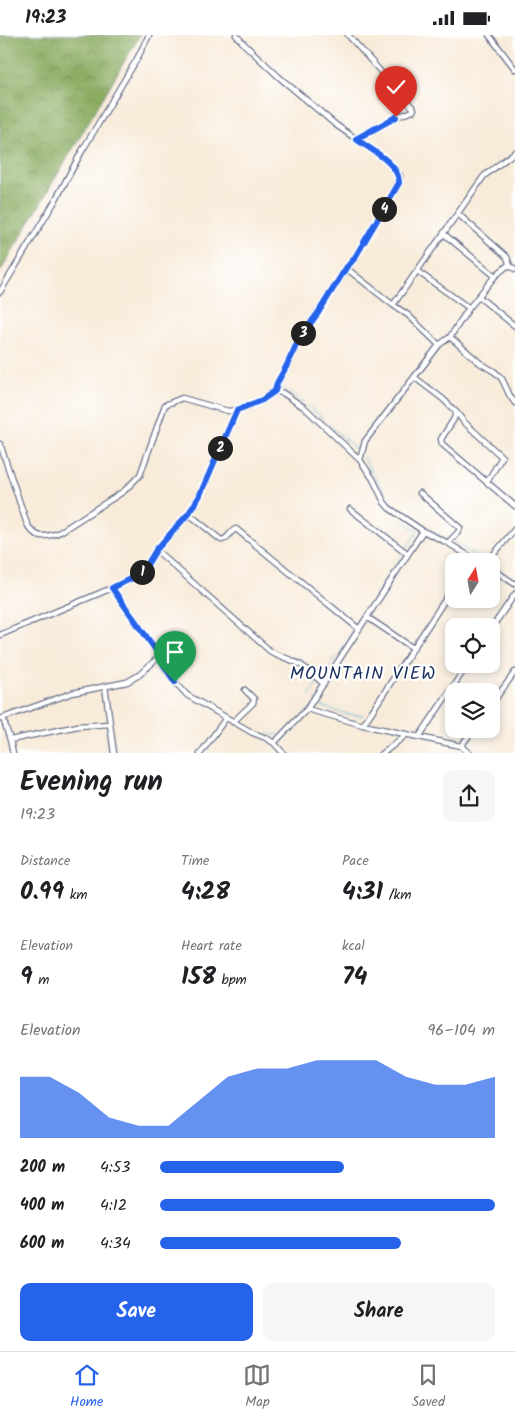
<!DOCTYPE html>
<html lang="en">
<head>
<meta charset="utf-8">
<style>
  :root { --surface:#fff; --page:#f6f6f6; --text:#202124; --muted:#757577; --line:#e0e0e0; --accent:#2563eb }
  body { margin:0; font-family:Kalam,sans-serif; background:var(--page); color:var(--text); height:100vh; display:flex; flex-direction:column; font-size:19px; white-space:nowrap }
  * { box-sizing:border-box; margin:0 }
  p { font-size:16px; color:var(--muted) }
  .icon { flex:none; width:28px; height:28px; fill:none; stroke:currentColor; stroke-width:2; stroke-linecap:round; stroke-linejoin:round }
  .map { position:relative; height:718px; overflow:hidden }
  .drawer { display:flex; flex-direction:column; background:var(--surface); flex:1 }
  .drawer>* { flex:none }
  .needle { width:32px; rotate:11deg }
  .tools { position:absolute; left:445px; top:518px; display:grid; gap:10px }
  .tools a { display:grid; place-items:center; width:55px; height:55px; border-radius:10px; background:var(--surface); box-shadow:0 2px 8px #0003; font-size:25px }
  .pin { position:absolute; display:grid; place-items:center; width:42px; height:42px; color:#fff; margin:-51px -21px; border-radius:50% 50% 50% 0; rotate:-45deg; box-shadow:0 0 5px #0007 }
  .pin .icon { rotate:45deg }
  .km { position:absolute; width:25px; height:25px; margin:-12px; border-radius:50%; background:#222; color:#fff; font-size:14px; line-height:25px; text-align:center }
  .round { display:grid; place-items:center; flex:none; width:52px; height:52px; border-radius:10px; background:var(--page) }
  .headline { display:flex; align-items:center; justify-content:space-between; height:85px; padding:0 20px }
  h1 { font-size:28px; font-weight:700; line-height:38px }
  .stats { display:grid; grid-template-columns:repeat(3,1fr); gap:8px; height:85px; padding:5px 20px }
  .stats div { display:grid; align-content:center }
  .stats b { font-size:25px; font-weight:700 }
  .stats small { font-size:14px; font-weight:400 }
  .stats p { font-size:14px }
  .chart { height:140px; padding:10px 20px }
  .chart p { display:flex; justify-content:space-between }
  .chart svg { width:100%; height:90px; margin-top:5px; fill:var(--accent); opacity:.7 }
  .button { display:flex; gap:10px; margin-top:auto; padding:10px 20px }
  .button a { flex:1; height:58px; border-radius:10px; background:var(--accent); color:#fff; font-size:20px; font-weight:700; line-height:58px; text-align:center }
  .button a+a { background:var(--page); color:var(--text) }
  ul { padding:0 20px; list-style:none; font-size:16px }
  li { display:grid; grid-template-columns:80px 60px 1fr; align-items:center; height:38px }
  li i { height:12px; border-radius:6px; background:var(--accent) }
  .status { display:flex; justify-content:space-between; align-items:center; height:35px; padding:0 25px; background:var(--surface); direction:ltr }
  .status svg { height:14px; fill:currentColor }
  .tab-bar { display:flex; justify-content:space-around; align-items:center; height:70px; border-top:1px solid var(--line); background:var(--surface); font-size:14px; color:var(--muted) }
  .tab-bar a { display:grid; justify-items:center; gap:2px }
  .tab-bar .selected { color:var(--accent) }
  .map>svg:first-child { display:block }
</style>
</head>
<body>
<div class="status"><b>19:23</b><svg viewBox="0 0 49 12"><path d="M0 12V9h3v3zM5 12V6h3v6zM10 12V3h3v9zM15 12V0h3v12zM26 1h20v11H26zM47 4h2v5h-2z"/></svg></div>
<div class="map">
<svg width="515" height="719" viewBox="0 0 515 719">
  <defs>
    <pattern id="forest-crowns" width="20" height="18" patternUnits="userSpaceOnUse" patternTransform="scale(1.25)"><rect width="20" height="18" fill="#8aac61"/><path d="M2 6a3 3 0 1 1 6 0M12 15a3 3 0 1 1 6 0" fill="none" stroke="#708c53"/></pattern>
  </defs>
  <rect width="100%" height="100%" fill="#fff"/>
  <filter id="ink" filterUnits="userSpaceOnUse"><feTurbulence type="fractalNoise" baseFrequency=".02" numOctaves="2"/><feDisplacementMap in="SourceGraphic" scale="10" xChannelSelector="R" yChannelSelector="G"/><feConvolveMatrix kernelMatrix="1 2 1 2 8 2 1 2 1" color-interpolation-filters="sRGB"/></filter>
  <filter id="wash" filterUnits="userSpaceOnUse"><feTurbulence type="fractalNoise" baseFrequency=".0096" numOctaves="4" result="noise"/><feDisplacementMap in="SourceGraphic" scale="20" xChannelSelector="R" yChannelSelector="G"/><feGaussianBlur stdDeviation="1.12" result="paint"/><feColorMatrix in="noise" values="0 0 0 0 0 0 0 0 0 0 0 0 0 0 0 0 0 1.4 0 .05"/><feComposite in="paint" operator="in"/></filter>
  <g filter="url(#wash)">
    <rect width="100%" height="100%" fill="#f8ebd9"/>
    <path fill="url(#forest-crowns)" stroke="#526e60" d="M 0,0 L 140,0 L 0,237 Z"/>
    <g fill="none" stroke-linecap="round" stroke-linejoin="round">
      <path stroke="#5ab8d8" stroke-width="1" d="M 284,354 L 303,367
        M 280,360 L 300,375
        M 308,371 L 323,383
        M 327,388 L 358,416
        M 363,422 L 389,466 L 394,473 L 422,492
        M 401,485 L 418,496 L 405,515
        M 429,495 L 448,504
        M 426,500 L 442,508 L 468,523
        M 453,507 L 481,524 L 485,525
        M 401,521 L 402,518
        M 491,530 L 515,546
        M 491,537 L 504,544
        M 386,545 L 399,524
        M 357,589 L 378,558 L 383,548
        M 348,605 L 353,594
        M 339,618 L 346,608
        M 332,629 L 336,622
        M 322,642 L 330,631
        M 309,660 L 318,647
        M 316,665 C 319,669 319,669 322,671 C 330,675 354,682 363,680
        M 390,691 L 409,697
        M 413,698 L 419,698
        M 268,699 L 270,699
        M 273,700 L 278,699
        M 424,700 L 429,701
        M 431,702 L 438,704
        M 281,704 L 279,707 L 286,715
        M 287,717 L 289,719
        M 471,717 L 473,718"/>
    </g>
  </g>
  <g filter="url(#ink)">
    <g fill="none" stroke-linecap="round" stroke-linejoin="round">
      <defs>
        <path id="street" d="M 236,0 L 245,10 L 279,42 L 336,90 L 378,119 L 395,134 L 400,141 L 399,148 L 354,224 L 299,304 L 286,332 L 277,348 L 275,356
          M 348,0 L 414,74 L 413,76 L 396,82 L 356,104
          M 489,0 L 515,34
          M 458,179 L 507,222 L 510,231
          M 444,199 L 495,241 L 507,231 L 510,231 L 515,234
          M 346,233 L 393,270
          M 417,236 L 469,273
          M 0,257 L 55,166 L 82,116 L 137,24 L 149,0
          M 479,262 L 515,291
          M 450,302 L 469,273 L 495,241
          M 439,310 L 408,280 L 393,270 L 484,141 L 515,117
          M 414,342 L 443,364 L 456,377 L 454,384 L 441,404 L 442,409 L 515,471
          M 456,377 L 464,387 L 502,422 L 487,447
          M 0,409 L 27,489 C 35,504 45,503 60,497 L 124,456 L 140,440 L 165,370 L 182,363 L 228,376 L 237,375 L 262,365 L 275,356 L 283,358 L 305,373 L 360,425 L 373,444 L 384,467 L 389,473 L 423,496 L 448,508 L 477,526
          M 360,425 L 365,406 L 439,310 L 450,302 L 480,328 L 495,337 L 502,344 L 510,361 L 515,368
          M 420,458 L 460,493 L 459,496 L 448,508
          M 350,474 L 408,519
          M 189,479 L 221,505 C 228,505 230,496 236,494 L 359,594
          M 156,515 L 270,616 C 278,621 287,623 295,627 C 306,631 315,642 324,649
          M 488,526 L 515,494
          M 491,533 L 515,549
          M 112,553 L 160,621
          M 367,582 L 413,613
          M 491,594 L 515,559
          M 0,600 L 112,553 L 142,538 L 156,515 L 189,479 L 199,462 L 237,375
          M 105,651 L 114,719
          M 491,670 L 515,637
          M 307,674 L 363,690 L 461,711 L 470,719
          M 3,683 L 10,705 L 13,719
          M 0,684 L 72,658 L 127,647 L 139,640 L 160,621 L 164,630 L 175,647 L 187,660 L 253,698 L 266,703 L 274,708 L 307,674 L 423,496
          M 233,687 L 253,668 L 254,664 L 245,655
          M 363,690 L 454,551
          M 419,702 L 468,629
          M 10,705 L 78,691 L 110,689
          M 274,708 L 284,719
          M 461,711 L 474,694
          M 200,719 L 226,683
          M 382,719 L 407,699"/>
      </defs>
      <use href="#street" stroke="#687189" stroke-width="7"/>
      <use href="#street" stroke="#fff" stroke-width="4.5"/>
    </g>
  </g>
  <g fill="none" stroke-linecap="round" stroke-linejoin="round" filter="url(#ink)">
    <defs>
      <path id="route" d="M 175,647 L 164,630 L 160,621 L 112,553 L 142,538 L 156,515 L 189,478 L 199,462 L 237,375 L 262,365 L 275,356 L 277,348 L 286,332 L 299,304 L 318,278 L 346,233 L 354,224 L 399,148 C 400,129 370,114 356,104 L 396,82"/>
    </defs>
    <use href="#route" stroke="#fff" stroke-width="10"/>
    <use href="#route" stroke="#2563eb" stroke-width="6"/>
  </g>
  <g text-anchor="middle" stroke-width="4.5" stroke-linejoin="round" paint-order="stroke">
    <g font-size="18" letter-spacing="1" fill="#1b2f5e" stroke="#fff">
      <text x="363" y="644">MOUNTAIN VIEW</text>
    </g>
  </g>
</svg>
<div class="tools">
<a><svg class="needle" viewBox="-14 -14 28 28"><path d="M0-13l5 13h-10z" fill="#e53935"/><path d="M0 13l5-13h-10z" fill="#757577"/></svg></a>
<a><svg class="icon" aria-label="locate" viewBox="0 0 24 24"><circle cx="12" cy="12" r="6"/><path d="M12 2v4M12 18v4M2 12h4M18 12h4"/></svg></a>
<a><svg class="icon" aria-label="layers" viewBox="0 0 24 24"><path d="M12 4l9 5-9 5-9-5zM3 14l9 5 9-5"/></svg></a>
</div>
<div class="pin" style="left:175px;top:647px;background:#1e9e55"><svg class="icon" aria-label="arrive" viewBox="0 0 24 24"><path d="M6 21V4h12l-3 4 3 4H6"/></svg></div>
<div class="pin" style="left:396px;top:82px;background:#d93025"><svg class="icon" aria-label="check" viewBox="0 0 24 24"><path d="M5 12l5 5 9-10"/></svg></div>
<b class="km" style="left:142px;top:537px">1</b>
<b class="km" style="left:220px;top:413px">2</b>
<b class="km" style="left:303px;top:298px">3</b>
<b class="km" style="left:384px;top:174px">4</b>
</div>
<section class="drawer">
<div class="headline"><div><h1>Evening run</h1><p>19:23</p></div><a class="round"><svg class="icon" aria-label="share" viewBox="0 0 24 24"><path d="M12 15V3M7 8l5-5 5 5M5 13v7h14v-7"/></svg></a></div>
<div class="stats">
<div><p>Distance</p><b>0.99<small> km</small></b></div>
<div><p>Time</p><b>4:28</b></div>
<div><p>Pace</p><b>4:31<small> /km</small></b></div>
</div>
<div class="stats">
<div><p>Elevation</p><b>9<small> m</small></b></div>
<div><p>Heart rate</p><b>158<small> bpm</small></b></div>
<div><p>kcal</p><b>74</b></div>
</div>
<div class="chart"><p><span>Elevation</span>96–104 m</p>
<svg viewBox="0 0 160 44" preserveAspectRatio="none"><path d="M0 44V14L10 14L20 22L30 34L40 38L50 38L60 26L70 14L80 10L90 10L100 6L110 6L120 6L130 14L140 18L150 18L160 14V44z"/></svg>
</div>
<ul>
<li><b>200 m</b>4:53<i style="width:55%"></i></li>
<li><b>400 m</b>4:12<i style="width:100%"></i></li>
<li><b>600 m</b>4:34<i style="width:72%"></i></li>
</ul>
<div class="button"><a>Save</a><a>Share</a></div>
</section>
<nav class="tab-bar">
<a class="selected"><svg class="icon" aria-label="home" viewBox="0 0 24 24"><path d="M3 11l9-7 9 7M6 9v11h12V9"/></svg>Home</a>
<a><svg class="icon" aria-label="map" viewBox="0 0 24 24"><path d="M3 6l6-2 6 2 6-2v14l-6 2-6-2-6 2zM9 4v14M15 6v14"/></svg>Map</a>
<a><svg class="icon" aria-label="saved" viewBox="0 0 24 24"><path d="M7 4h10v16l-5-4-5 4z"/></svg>Saved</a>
</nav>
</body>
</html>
